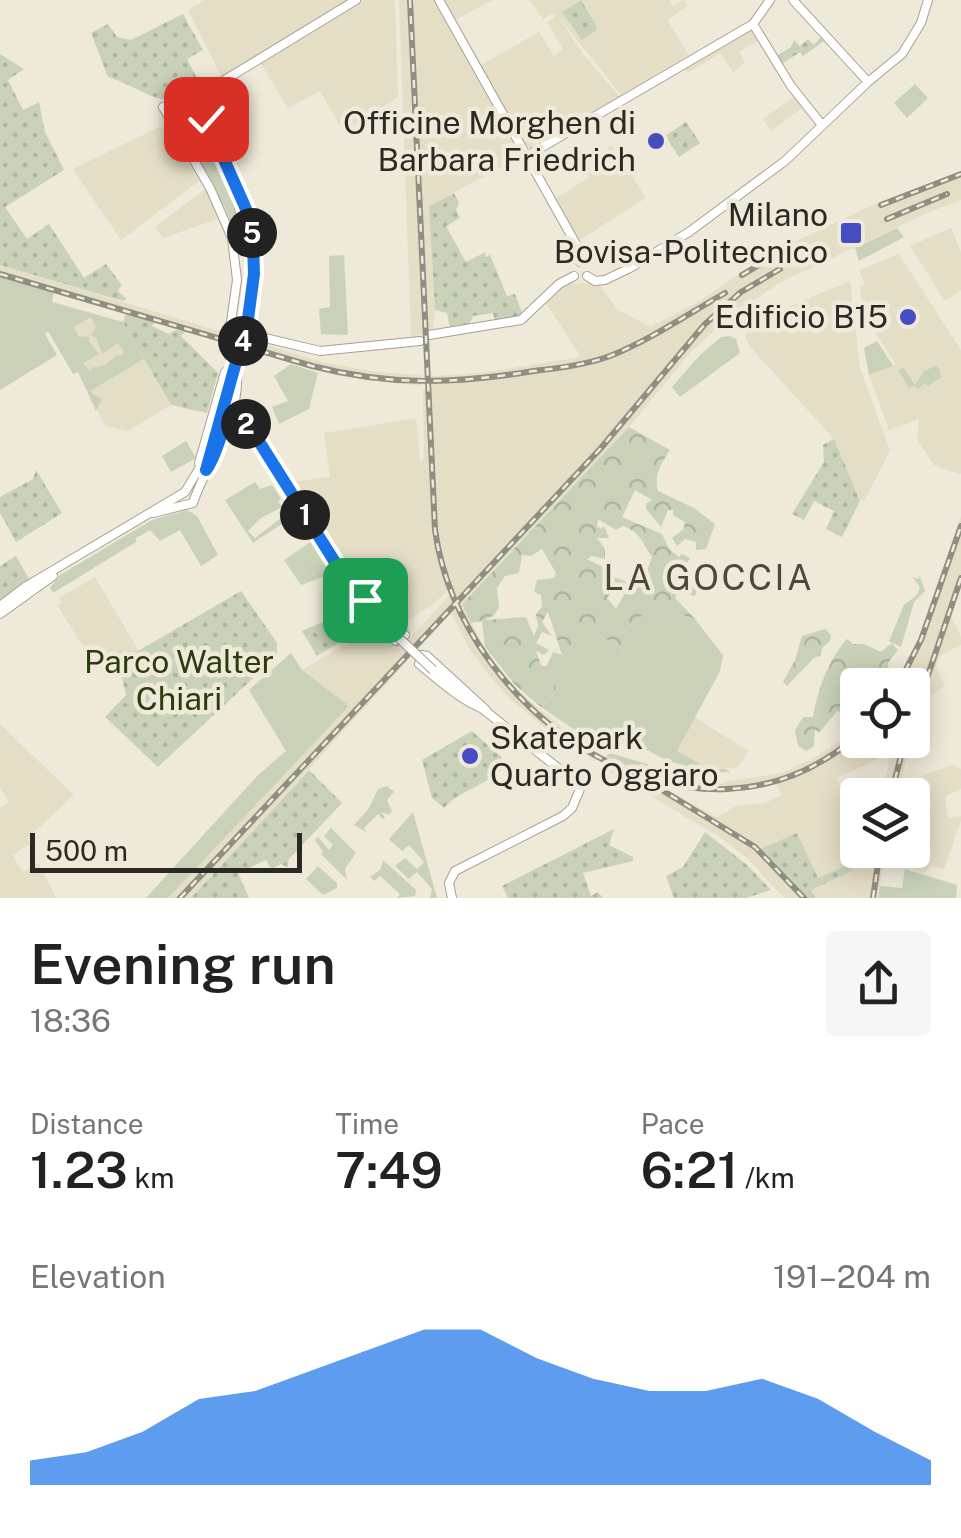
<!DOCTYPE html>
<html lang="en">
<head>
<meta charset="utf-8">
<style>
  :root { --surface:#fff; --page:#f6f6f6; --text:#222; --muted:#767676; --accent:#1a73e8 }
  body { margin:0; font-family:"Public Sans",sans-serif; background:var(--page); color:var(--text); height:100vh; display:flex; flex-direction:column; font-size:38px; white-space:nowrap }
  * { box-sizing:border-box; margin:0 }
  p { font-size:32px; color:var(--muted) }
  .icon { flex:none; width:55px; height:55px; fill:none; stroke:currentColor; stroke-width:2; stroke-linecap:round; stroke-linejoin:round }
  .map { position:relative; height:898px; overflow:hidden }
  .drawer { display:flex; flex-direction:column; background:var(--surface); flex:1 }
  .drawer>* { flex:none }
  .fabs { position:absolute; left:840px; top:668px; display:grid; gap:20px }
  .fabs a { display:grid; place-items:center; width:90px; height:90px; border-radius:10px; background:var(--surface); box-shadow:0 5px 25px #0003; font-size:50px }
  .scale { position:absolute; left:30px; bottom:25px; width:272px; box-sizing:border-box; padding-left:10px; border:5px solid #2b2923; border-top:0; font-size:28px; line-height:35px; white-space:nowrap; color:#2b2923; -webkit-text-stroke:8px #eee9d8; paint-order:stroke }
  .pin { position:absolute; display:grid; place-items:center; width:85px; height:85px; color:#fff; margin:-42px; border-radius:20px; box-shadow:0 5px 15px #0006 }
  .km { position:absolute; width:50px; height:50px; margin:-25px; border-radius:50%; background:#222; color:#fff; font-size:28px; line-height:50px; text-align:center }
  .round { display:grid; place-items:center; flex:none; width:105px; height:105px; border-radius:10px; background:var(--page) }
  .overview { display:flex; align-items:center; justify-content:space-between; height:170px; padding:0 30px }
  h1 { font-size:55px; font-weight:600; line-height:75px }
  .metrics { display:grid; grid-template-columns:repeat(3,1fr); gap:15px; height:170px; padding:10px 30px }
  .metrics div { display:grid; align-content:center }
  .metrics b { font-size:50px; font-weight:600 }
  .metrics small { font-size:28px; font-weight:400 }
  .metrics p { font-size:28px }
  .chart { height:280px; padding:20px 30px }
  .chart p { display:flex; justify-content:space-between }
  .chart svg { width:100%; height:180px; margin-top:10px; fill:var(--accent); opacity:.7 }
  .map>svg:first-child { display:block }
</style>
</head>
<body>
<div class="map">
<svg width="961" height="898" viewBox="0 0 961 898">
  <defs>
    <pattern id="forest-crowns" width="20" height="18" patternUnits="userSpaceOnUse" patternTransform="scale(2.5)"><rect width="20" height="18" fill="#c9d2b9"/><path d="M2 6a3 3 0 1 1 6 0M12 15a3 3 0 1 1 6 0" fill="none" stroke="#adb49f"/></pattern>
    <pattern id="park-dots" width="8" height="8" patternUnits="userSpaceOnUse" patternTransform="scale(2.5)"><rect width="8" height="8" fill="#c9d2b9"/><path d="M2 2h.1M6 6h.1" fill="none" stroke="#adb49f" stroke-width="1.8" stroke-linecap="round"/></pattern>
  </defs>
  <rect width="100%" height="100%" fill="#eee9d8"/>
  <path fill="#e5dec7" d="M 205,0 L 395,0 L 398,97 L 343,131 L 320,91 L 288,108 L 256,56 L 222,78 L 188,10 Z
    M 399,0 L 434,0 L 437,3 L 521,156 L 429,206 L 435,310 L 433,329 L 429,329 L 429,333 L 411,336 Z
    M 440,0 L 492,0 L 452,22 Z
    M 529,0 L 669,0 L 673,6 L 684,0 L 688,6 L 667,20 L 689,55 L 621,95 L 558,16 L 583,54 L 620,97 L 527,151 L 479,66 L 539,32 L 554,56 L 563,49 L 547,22 L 557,15 L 551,13 L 543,20 Z
    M 749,26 L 762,39 L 739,51 L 745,63 L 733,72 L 720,53 L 688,73 L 682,65 Z
    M 798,94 L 807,105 L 771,131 L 763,119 Z
    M 159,127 L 167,127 L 199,181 L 121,240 L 73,169 Z
    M 612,146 L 646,198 L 578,241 L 555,199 L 589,177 L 581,163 Z
    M 961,172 L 961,200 L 927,213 L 779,283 L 726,319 L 691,352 L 629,427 L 462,603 L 489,657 L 516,689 L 564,729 L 600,753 L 596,761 L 550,732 L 511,700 L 490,677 L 467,645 L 451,613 L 191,898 L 168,898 L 348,707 L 302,670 L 375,627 L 402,647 L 453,591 L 451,588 L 432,605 L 405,622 L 399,622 L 354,584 L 290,482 L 330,477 L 324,433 L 416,418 L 420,462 L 424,457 L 423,390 L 431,390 L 431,376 L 481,373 L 581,357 L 544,300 L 563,285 L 597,282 L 618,310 L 651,327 L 701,300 L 767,255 L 879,202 Z
    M 205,189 L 220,218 L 163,238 L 155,227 Z
    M 951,228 L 961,252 L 961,290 L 945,301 L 910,246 Z
    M 899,254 L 961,350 L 961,474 L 939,468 L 939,464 L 935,466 L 917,440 L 919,419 L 889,430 L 869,375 L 896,364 L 862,313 L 860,286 L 865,284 L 859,270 Z
    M 0,265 L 326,363 L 377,372 L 422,375 L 422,386 L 360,379 L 297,364 L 0,277 Z
    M 850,281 L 860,368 L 890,451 L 865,499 L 860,501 L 834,439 L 751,348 L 745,337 L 748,330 L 746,324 Z
    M 52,302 L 123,322 L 171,405 L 128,431 L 105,426 L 78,372 L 73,374 L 49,332 L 45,334 Z
    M 961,516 L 961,588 L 951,617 L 961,637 L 961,645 L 943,654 L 938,661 L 936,667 L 945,686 L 928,698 L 924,695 L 913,733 L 912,685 L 894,685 L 921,633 Z
    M 95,577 L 139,651 L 95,652 L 89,656 L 57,605 L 62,602 L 59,598 Z
    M 694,717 L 749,751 L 737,768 L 710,769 L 677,751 Z
    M 0,724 L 74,795 L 27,839 L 30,844 L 12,855 L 23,872 L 39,863 L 56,898 L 0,898 L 0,808 L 9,802 L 0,788 Z
    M 857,728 L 858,740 L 911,740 L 897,795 L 882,795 L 891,752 L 885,752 L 880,758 L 837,778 L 846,797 L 840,801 L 857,837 L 858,850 L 885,850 L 878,898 L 815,898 L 811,890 L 852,872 L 849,865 L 818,878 L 762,849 L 807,898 L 784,898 L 748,859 L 721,838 L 601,766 L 606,756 L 638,770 L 672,778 L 671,786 L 654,783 L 717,817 L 736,806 L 765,803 L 782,795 L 776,784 L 732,790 L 731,793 L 679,787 L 681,776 L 718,783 L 781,773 L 821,754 Z
    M 953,765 L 961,769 L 961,789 L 945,797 L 948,818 L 961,816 L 961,821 L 944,869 L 932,865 L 924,873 L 909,866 L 907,856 L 908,850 L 912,850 L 913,838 L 920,815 L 931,803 L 923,775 Z"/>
  <path fill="#c9d2b9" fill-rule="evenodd" d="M 915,84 L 928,98 L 907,118 L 894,103 Z
    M 184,110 C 207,116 237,209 244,234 L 236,235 L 224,206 L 178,126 L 177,115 Z
    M 897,228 L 904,237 L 859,261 L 855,248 Z
    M 344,255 L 348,335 L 321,334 L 319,309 L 330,307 L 329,256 Z
    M 0,277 L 54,292 L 52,302 L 123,322 L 144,359 L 92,390 L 91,393 L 102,399 L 96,411 L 78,372 L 73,374 L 48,331 L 45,334 L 57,355 L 0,390 ZM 91,317 L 96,327 L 91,335 L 96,338 L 102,354 L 118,343 L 124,352 L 120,356 L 117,353 L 118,355 L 105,365 L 91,368 L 91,372 L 83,363 L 99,354 L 89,341 L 89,336 L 79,337 L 74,327 Z
    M 730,336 L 736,339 L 740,353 L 680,397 L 672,387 L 700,355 L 721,337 Z
    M 877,341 L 893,366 L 869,375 L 864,348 Z
    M 291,364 L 318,373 L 309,409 L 279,424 L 272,407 L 288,401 L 274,376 Z
    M 937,365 L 942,377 L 928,386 L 925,383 L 918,389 L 914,386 L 909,388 L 898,370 L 904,368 L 915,385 L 924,371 Z
    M 186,441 L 196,458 L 171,472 L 162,456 Z
    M 255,482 L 260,489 L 272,485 L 281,499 L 278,501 L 282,507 L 261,518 L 248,531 L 255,538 L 281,518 L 278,512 L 286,514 L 296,508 L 299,513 L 253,543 L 225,500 Z
    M 187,510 L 197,516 L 218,555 L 201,566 L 180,530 L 160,541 L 150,530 L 136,538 L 136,542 L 53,593 L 50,588 L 60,575 L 152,520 Z
    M 315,539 L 336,572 L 301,585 L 284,560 Z
    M 919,574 L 925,591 L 914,602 L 901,647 L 889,641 L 904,605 L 917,595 L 920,587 L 912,577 L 919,579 Z
    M 654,606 L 695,619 L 723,655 L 720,671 L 677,751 L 710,769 L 726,769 L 730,772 L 711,773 L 668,761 L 639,746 L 590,740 L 541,707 L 555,693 L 549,670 L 576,654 L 597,635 L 619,645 L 625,656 L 619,635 Z
    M 291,653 L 302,670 L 349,706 L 168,898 L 146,898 L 258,775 L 286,751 L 249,690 Z
    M 610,753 L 667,770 L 672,778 L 638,770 L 606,756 Z
    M 387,786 L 394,792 L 387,800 L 392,811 L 389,815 L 381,812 L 385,817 L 383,819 L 378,814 L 364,828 L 366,832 L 354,825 L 369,808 L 378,789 Z
    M 413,812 L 437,898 L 430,898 L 432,889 L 417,872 L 409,879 L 395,866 L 405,858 L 417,869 L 424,862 L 409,845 L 402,851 L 389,839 Z
    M 331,828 L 356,853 L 345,869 L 347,880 L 321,854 L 323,852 L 315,840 L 318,837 L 329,850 L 333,845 L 324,836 Z
    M 383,860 L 416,890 L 415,896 L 397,898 L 400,894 L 380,876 L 374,881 L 370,877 L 381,869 Z
    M 318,866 L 337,883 L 337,888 L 323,895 L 306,879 Z
    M 905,869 L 957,885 L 956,898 L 878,898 L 880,886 L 902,888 Z"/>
  <path fill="url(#forest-crowns)" fill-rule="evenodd" d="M 629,427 L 670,450 C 662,462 653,476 658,491 L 694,508 L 715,524 L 706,549 L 696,550 L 696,542 L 685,539 L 677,546 L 672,538 L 683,530 L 685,522 L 673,515 L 673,510 L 668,510 L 661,527 L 646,509 L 646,504 L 652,500 L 635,490 L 622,517 L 662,534 L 669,549 L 679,557 L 682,554 L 690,558 L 684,569 L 691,572 L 690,578 L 699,582 L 695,596 L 678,592 L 675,598 L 695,619 L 654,606 L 620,634 L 634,645 L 626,657 L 619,645 L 597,635 L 577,654 L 580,660 L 569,669 L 550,671 L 556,679 L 555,693 L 541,707 L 515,685 L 485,647 L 482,621 L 471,623 L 462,604 ZM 598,519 L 616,530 L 623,526 C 641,532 642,543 652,557 L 646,573 L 647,582 L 635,578 L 632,584 L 614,577 L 615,590 L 624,595 L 616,609 L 607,598 L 612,593 L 607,590 L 609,585 L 605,585 L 605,568 L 587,559 L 592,556 L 605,559 L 605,549 L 597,538 L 609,538 L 604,526 L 601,529 L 597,526 ZM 542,549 L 556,573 L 554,578 L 537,580 L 534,592 L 541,595 L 542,607 L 536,614 L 538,626 L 534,636 L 526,617 L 484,620 L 493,616 L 499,608 L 497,588 L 505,576 L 519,573 L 522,555 L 531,556 ZM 548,612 L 562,655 L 553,652 L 546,667 L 541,665 L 536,651 L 544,655 L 549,650 L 536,643 L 542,632 L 552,636 L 542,622 Z
    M 825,629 L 831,635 L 830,641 L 822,648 L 821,656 L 814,658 L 787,686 L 783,682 L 795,660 L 802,636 Z
    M 847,639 L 853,644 L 864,644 L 881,652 L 892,643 L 898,650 L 888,663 L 889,670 L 877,685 L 858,685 L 857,698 L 857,689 L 850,693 L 848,701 L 855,713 L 851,715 L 837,711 L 820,732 L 815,730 L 814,746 L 806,751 L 798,746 L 795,730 L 803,717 L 813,717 C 817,691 830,657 847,639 Z"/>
  <path fill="url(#park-dots)" d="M 581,0 L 598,29 L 582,40 L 562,12 Z
    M 183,14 L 203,50 L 187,59 L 203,90 C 165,115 146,89 108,77 L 91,33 L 108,24 L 117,37 L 131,40 Z
    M 821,37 L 824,41 L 803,56 L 800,52 L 780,65 L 775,57 L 791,47 L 794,40 L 800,46 L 808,39 L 814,45 Z
    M 0,54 L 24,69 L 8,80 L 23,110 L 39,102 L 45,132 L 64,170 L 5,207 L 27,239 L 49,224 L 84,278 L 106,264 L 122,285 L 118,291 L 127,299 L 123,301 L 0,265 Z
    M 686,122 L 700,143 L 679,157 L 665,136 Z
    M 454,193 L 459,203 L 456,210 L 460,218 L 446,226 L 466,262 L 486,252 L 485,257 L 490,255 L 507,296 L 515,294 L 523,315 L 495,322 L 493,313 L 473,316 L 468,327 L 450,328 L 447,313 L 435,310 L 429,206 Z
    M 126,313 L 155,321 L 152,326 L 169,334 L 176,330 L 185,332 L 181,336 L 218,373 L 207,413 L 171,405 L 123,322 Z
    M 834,439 L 860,501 L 842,537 L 826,529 L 834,511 L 814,501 L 804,520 L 792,514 L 824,462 L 823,445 Z
    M 36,470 L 62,513 L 16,542 L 0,513 L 0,497 L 33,479 Z
    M 16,556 L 29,579 L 0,602 L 0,566 Z
    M 241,591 L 277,643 L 277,656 L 158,767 L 105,717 L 126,695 L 120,669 L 104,673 L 96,661 L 88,656 L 94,652 L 138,651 Z
    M 342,614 L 352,634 L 317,656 L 302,631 Z
    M 472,731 L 509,764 C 490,784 458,791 444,808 L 432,798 L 422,760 Z
    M 309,770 L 342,803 L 289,859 L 287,867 L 281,864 L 271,869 L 266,860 L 238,873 L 249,898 L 191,898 Z
    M 614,829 L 609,845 L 633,857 L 633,861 L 583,873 L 591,896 L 598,892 L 603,898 L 508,898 L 502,886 Z
    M 705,832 L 747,865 L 771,890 L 746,898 L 674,898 L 666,876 L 683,867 Z
    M 797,833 L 818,878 L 850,864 L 853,871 L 811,890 L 815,898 L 807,898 L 761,849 Z"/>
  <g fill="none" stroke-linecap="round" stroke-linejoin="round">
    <defs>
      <path id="minor" d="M 439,0 L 577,246 L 580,262
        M 793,0 L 868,82
        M 753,24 L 791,86 L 822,125
        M 192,100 L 201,108 L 239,188 L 253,241
        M 181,107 L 190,106 L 196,111 C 223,162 249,212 249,271
        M 527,156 L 753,24 L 770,0
        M 587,276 L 595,281 L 605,280 L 630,268 L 689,232 L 785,161 L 868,82 L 902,54 L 921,23 L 928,0
        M 236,331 L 230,329 L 237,280 L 232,238 L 210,188 L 163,107 L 192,100 L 356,0
        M 248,334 L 320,351 L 420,341
        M 429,335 L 521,320 L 559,284 L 574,276
        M 234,399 L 250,432 L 263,448 L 361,605 L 384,624
        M 199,463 L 225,372
        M 153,513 L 193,503 C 206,464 240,418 237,375
        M 351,586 L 405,635 L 396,641 L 376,624
        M 0,606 L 25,587 L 185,492 L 206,457 L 222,399
        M 0,614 L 53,576
        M 422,655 L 427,656 L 486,710 C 460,700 441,682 419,664 Z
        M 433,670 L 567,775 L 583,782 L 572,808 L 563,816 L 455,871 L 449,883 L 452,898"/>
    </defs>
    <use href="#minor" stroke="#a6a192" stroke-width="10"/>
    <use href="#minor" stroke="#fff" stroke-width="8"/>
    <defs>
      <path id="rail" d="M 410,0 L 435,530 C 461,716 696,877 858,735
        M 881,205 L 961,174
        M 887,219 L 947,194
        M 0,274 L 312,366 C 390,386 455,384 534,371 C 559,368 585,365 610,356 C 650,340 688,314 725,293
        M 742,275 L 774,256
        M 898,685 L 921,640 L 961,526
        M 912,722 L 961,578
        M 657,787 L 755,847 L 804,898
        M 891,795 L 905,740
        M 180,898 L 601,448 L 705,324 L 741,292 L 780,269
        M 873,898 L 880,850"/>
    </defs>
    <use href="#rail" stroke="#908d81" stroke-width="6"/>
    <use href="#rail" stroke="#eee9d8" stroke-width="2.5" stroke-dasharray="8" stroke-linecap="butt"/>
    <defs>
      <path id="minor-bridge" d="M 227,401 L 250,312 L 254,271
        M 384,624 L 433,670"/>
    </defs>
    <use href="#minor-bridge" stroke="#a6a192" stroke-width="10" stroke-linecap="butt"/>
    <use href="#minor-bridge" stroke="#fff" stroke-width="8"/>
  </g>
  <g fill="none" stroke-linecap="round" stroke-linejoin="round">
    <defs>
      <path id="route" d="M 206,119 L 246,209 L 253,243 L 254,274 L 248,319 L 206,470 C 219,453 220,426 234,413 L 241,414 L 253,437 L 260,443 L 350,586 L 368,600 L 365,600"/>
    </defs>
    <use href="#route" stroke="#fff" stroke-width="20"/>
    <use href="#route" stroke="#1a73e8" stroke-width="12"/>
  </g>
  <g fill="#464cc2" stroke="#eee9d8" stroke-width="4">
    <circle cx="656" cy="141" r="10"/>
    <rect x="839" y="221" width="24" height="24" rx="5"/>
    <circle cx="908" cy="317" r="10"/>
    <circle cx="470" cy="756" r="10"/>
  </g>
  <g text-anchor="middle" stroke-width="9" stroke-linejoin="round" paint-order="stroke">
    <g font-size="32" fill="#2b2923" stroke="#eee9d8" text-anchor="end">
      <text x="636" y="134">Officine Morghen di<tspan x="636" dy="37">Barbara Friedrich</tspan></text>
      <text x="828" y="226">Milano<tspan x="828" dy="37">Bovisa-Politecnico</tspan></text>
      <text x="888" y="328">Edificio B15</text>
      <text x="490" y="749" text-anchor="start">Skatepark<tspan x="490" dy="37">Quarto Oggiaro</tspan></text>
    </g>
    <g font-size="32" fill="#2d3a0d" stroke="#eee9d8">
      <text x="179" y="673">Parco Walter<tspan x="179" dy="37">Chiari</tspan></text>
    </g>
    <g font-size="35" letter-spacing="2.5" fill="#4c483a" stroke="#eee9d8">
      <text x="709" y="590">LA GOCCIA</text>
    </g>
  </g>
</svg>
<div class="fabs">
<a><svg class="icon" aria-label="locate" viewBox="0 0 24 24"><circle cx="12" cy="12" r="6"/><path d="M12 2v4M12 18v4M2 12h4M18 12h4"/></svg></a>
<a><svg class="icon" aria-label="layers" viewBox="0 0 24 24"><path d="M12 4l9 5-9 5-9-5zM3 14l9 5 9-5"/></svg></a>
</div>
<div class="scale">500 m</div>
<div class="pin" style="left:365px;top:600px;background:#1e9e55"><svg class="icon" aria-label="arrive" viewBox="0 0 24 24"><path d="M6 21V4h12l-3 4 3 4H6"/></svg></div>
<div class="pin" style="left:206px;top:119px;background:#d93025"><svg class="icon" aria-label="check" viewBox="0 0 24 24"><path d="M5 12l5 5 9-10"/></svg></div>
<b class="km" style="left:305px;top:515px">1</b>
<b class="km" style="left:246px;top:424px">2</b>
<b class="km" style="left:243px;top:341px">4</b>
<b class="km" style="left:252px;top:233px">5</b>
</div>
<section class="drawer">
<div class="overview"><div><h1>Evening run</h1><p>18:36</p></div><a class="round"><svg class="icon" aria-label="share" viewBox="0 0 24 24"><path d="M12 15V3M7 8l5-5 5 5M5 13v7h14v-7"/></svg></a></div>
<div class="metrics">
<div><p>Distance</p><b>1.23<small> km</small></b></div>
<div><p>Time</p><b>7:49</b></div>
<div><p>Pace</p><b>6:21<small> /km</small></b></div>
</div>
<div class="chart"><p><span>Elevation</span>191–204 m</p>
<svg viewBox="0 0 160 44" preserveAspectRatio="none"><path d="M0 44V38L10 36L20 31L30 23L40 21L50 16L60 11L70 6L80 6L90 13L100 18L110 21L120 21L130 18L140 23L150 31L160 38V44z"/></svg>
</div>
</section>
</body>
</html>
